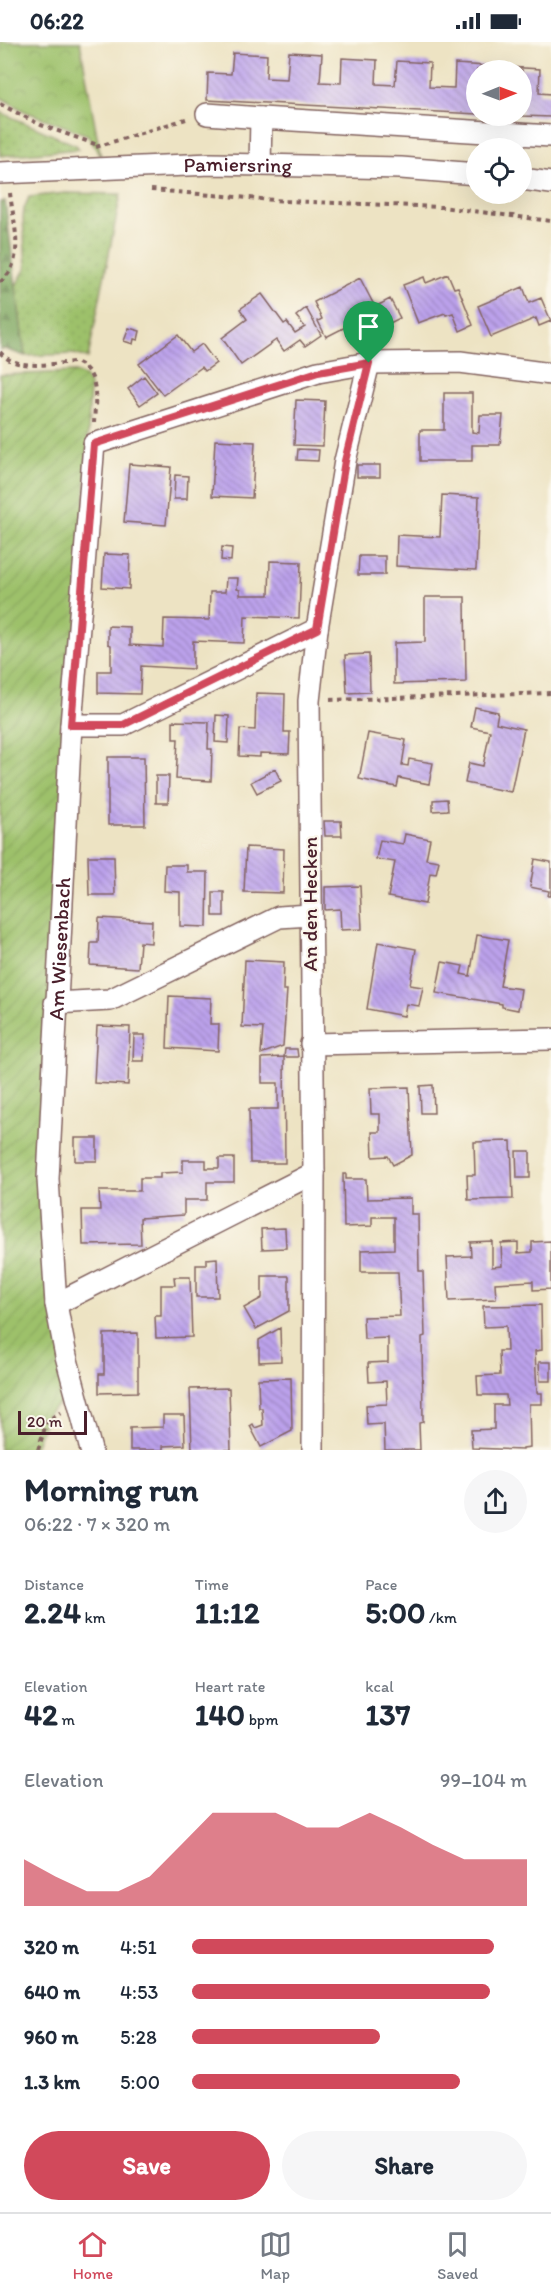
<!DOCTYPE html>
<html lang="en">
<head>
<meta charset="utf-8">
<style>
  :root { --surface:#fff; --page:#f6f6f7; --text:#1f2937; --muted:#747a83; --line:#e0e1e3; --accent:#d1495b }
  body { margin:0; font-family:Itim,sans-serif; background:var(--page); color:var(--text); height:100vh; display:flex; flex-direction:column; font-size:22px; white-space:nowrap }
  * { box-sizing:border-box; margin:0 }
  p { font-size:20px; color:var(--muted) }
  .icon { flex:none; width:33px; height:33px; fill:none; stroke:currentColor; stroke-width:2; stroke-linecap:round; stroke-linejoin:round }
  .map { position:relative; height:1408px; overflow:hidden }
  .sheet { display:flex; flex-direction:column; background:var(--surface); flex:1 }
  .sheet>* { flex:none }
  .needle { width:39px; rotate:89deg }
  .controls { position:absolute; left:466px; top:18px; display:grid; gap:12px }
  .controls a { display:grid; place-items:center; width:66px; height:66px; border-radius:50%; background:var(--surface); box-shadow:0 6px 24px #0002; font-size:30px }
  .scale { position:absolute; left:18px; bottom:15px; width:69px; box-sizing:border-box; padding-left:6px; border:3px solid #4a1f2b; border-top:0; font-size:16px; line-height:21px; white-space:nowrap; color:#4a1f2b; -webkit-text-stroke:4px #fbf7ec; paint-order:stroke }
  .pin { position:absolute; display:grid; place-items:center; width:51px; height:51px; color:#fff; margin:-62px -26px; border-radius:50% 50% 50% 0; rotate:-45deg; box-shadow:0 0 6px #0007 }
  .pin .icon { rotate:45deg }
  .round { display:grid; place-items:center; flex:none; width:63px; height:63px; border-radius:32px; background:var(--page) }
  .overview { display:flex; align-items:center; justify-content:space-between; height:102px; padding:0 24px }
  h1 { font-size:33px; font-weight:700; line-height:45px }
  .figures { display:grid; grid-template-columns:repeat(3,1fr); gap:9px; height:102px; padding:6px 24px }
  .figures div { display:grid; align-content:center }
  .figures b { font-size:30px; font-weight:700 }
  .figures small { font-size:16px; font-weight:400 }
  .figures p { font-size:16px }
  .chart { height:168px; padding:12px 24px }
  .chart p { display:flex; justify-content:space-between }
  .chart svg { width:100%; height:108px; margin-top:6px; fill:var(--accent); opacity:.7 }
  .action { display:flex; gap:12px; margin-top:auto; padding:12px 24px }
  .action a { flex:1; height:69px; border-radius:36px; background:var(--accent); color:#fff; font-size:24px; font-weight:700; line-height:69px; text-align:center }
  .action a+a { background:var(--page); color:var(--text) }
  ul { padding:0 24px; list-style:none; font-size:20px }
  li { display:grid; grid-template-columns:96px 72px 1fr; align-items:center; height:45px }
  li i { height:15px; border-radius:8px; background:var(--accent) }
  .status { display:flex; justify-content:space-between; align-items:center; height:42px; padding:0 30px; background:var(--surface); direction:ltr }
  .status svg { height:16px; fill:currentColor }
  .dock { display:flex; justify-content:space-around; align-items:center; height:84px; border-top:2px solid var(--line); background:var(--surface); font-size:16px; color:var(--muted) }
  .dock a { display:grid; justify-items:center; gap:3px }
  .dock .on { color:var(--accent) }
  .map>svg:first-child { display:block }
</style>
</head>
<body>
<div class="status"><b>06:22</b><svg viewBox="0 0 49 12"><path d="M0 12V9h3v3zM5 12V6h3v6zM10 12V3h3v9zM15 12V0h3v12zM26 1h20v11H26zM47 4h2v5h-2z"/></svg></div>
<div class="map">
<svg width="551" height="1408" viewBox="0 0 551 1408">
  <defs>
    <pattern id="grass-dots" width="8" height="8" patternUnits="userSpaceOnUse" patternTransform="scale(1.5)"><rect width="8" height="8" fill="#9dc16b"/><path d="M2 2h.1M6 6h.1" fill="none" stroke="#89a55d" stroke-width="1.8" stroke-linecap="round"/></pattern>
    <pattern id="forest-firs" width="22" height="20" patternUnits="userSpaceOnUse" patternTransform="scale(1.5)"><rect width="22" height="20" fill="#7ea75f"/><path d="M5 1l3.5 6h-7zM16 11l3.5 6h-7z" fill="#69874f"/></pattern>
    <pattern id="park-crowns" width="20" height="18" patternUnits="userSpaceOnUse" patternTransform="scale(1.5)"><rect width="20" height="18" fill="#9dc16b"/><path d="M2 6a3 3 0 1 1 6 0M12 15a3 3 0 1 1 6 0" fill="none" stroke="#89a55d"/></pattern>
    <pattern id="garden-furrows" width="10" height="10" patternUnits="userSpaceOnUse" patternTransform="scale(1.5)"><rect width="10" height="10" fill="#9dc16b"/><path d="M-1 1l2-2M0 10L10 0M9 11l2-2" fill="none" stroke="#89a55d"/></pattern>
    <pattern id="building-back-hatch" width="6" height="6" patternUnits="userSpaceOnUse" patternTransform="scale(1.5)"><rect width="6" height="6" fill="#bca2ec"/><path d="M-1 5l2 2M0 0l6 6M5-1l2 2" fill="none" stroke="#9b83bf"/></pattern>
  </defs>
  <rect width="100%" height="100%" fill="#fbf7ec"/>
  <filter id="ink" filterUnits="userSpaceOnUse"><feTurbulence type="fractalNoise" baseFrequency=".0167" numOctaves="2"/><feDisplacementMap in="SourceGraphic" scale="12" xChannelSelector="R" yChannelSelector="G"/><feConvolveMatrix kernelMatrix="1 2 1 2 8 2 1 2 1" color-interpolation-filters="sRGB"/></filter>
  <filter id="wash" filterUnits="userSpaceOnUse"><feTurbulence type="fractalNoise" baseFrequency=".008" numOctaves="4" result="noise"/><feDisplacementMap in="SourceGraphic" scale="24" xChannelSelector="R" yChannelSelector="G"/><feGaussianBlur stdDeviation="1.35" result="paint"/><feColorMatrix in="noise" values="0 0 0 0 0 0 0 0 0 0 0 0 0 0 0 0 0 1.4 0 .05"/><feComposite in="paint" operator="in"/></filter>
  <g filter="url(#wash)">
    <rect width="100%" height="100%" fill="#ede3c3"/>
    <path fill="url(#grass-dots)" stroke="#74704b" stroke-width="1.5" d="M 0,70 L 76,103 L 79,107 L 0,114 Z
      M 65,151 L 121,152 L 88,316 L 74,312 L 25,314 L 15,245 L 26,226 L 23,176 L 24,167 L 29,155 Z"/>
    <path fill="url(#forest-firs)" stroke="#646345" stroke-width="1.5" d="M 5,159 L 25,314 L 5,307 L 0,308 L 0,160 Z"/>
    <path fill="url(#park-crowns)" stroke="#74704b" stroke-width="1.5" d="M 0,0 L 80,0 L 101,116 L 88,93 L 24,69 L 0,55 Z"/>
    <path fill="url(#garden-furrows)" stroke="#74704b" stroke-width="1.5" d="M 75,330 L 85,334 L 90,345 L 84,481 L 43,1136 L 68,1355 L 48,1371 L 34,1408 L 0,1408 L 0,333 Z"/>
    <g id="blocks">
      <path fill="url(#building-back-hatch)" d="M 289,10 L 322,12 L 320,40 L 341,41 L 342,16 L 377,18 L 376,42 L 395,43 L 397,19 L 430,21 L 429,45 L 454,46 L 455,22 L 487,24 L 486,28 L 477,28 L 477,72 L 207,58 L 208,31 L 231,32 L 233,11 L 267,13 L 266,36 L 287,37 Z
        M 508,25 L 540,27 L 539,51 L 551,52 L 551,75 L 522,74 L 522,28 L 508,28 Z
        M 448,232 L 454,246 L 458,245 L 473,283 L 460,289 L 453,271 L 446,273 L 445,271 L 418,281 L 403,243 L 424,235 L 426,241 Z
        M 360,236 L 375,265 L 390,257 L 400,276 L 384,284 L 382,279 L 370,285 L 365,275 L 326,295 L 318,279 L 322,277 L 314,260 Z
        M 523,245 L 529,261 L 541,256 L 551,279 L 539,284 L 536,276 L 491,295 L 478,264 Z
        M 262,252 L 284,282 L 287,280 L 295,291 L 305,285 L 296,274 L 306,266 L 321,293 L 305,304 L 300,298 L 284,309 L 276,298 L 241,323 L 222,296 L 247,277 L 240,267 Z
        M 129,286 L 140,289 L 138,298 L 134,297 L 133,302 L 124,299 Z
        M 178,293 L 191,310 L 202,302 L 216,321 L 205,329 L 202,325 L 163,353 L 139,322 Z
        M 144,334 L 157,351 L 140,363 L 128,347 Z
        M 444,351 L 472,351 L 472,390 L 479,391 L 480,373 L 503,373 L 500,403 L 472,403 L 472,419 L 420,419 L 420,388 L 444,388 Z
        M 296,358 L 325,359 L 323,404 L 294,403 Z
        M 215,398 L 255,400 L 252,456 L 212,454 Z
        M 298,407 L 319,408 L 318,419 L 297,418 Z
        M 129,422 L 171,425 L 166,483 L 124,480 Z
        M 357,423 L 380,423 L 380,435 L 357,435 Z
        M 175,433 L 188,434 L 187,457 L 174,457 Z
        M 442,453 L 479,455 L 476,528 L 396,524 L 397,493 L 440,495 Z
        M 222,505 L 232,506 L 231,519 L 221,518 Z
        M 104,512 L 130,513 L 129,547 L 102,545 Z
        M 359,514 L 385,514 L 385,533 L 358,533 Z
        M 270,519 L 301,520 L 299,576 L 245,574 L 244,601 L 193,599 L 193,627 L 141,624 L 140,652 L 98,651 L 98,629 L 111,629 L 111,603 L 108,602 L 108,584 L 130,585 L 130,603 L 163,605 L 164,577 L 209,578 L 210,550 L 225,550 L 226,536 L 238,536 L 237,547 L 240,548 L 240,553 L 269,553 Z
        M 425,555 L 465,555 L 466,640 L 394,642 L 394,601 L 425,600 Z
        M 369,612 L 370,650 L 347,651 L 345,613 Z
        M 256,651 L 285,652 L 284,690 L 290,690 L 289,712 L 260,711 L 260,715 L 239,714 L 240,687 L 255,688 Z
        M 475,665 L 498,670 L 496,681 L 524,687 L 511,750 L 465,741 L 469,721 L 483,724 L 490,689 L 471,685 Z
        M 216,673 L 229,674 L 228,701 L 215,700 Z
        M 173,679 L 209,680 L 208,707 L 212,707 L 211,739 L 176,737 L 178,697 L 173,697 Z
        M 368,691 L 406,698 L 402,723 L 408,724 L 409,717 L 433,721 L 429,742 L 399,736 L 397,745 L 359,737 Z
        M 108,715 L 144,715 L 145,783 L 108,783 Z
        M 275,727 L 281,739 L 257,751 L 251,740 Z
        M 156,734 L 169,734 L 168,761 L 156,761 Z
        M 447,757 L 448,768 L 433,769 L 433,758 Z
        M 324,779 L 341,779 L 342,794 L 325,794 Z
        M 405,792 L 430,797 L 426,817 L 439,819 L 436,832 L 430,831 L 425,862 L 388,855 L 395,820 L 376,817 L 380,798 L 403,802 Z
        M 246,805 L 284,807 L 283,851 L 244,850 Z
        M 88,814 L 114,814 L 115,853 L 89,853 Z
        M 535,817 L 551,820 L 551,854 L 548,854 L 549,849 L 530,845 Z
        M 165,823 L 187,823 L 187,830 L 208,830 L 207,885 L 180,884 L 180,850 L 164,849 Z
        M 360,844 L 362,887 L 341,888 L 340,867 L 325,868 L 325,845 Z
        M 213,850 L 224,850 L 224,874 L 213,874 Z
        M 99,876 L 152,879 L 151,901 L 140,900 L 138,926 L 90,923 L 91,901 L 98,901 Z
        M 477,893 L 508,898 L 500,944 L 521,947 L 518,968 L 502,965 L 502,962 L 436,951 L 442,920 L 463,924 L 461,932 L 470,934 Z
        M 378,900 L 416,907 L 410,943 L 423,945 L 419,964 L 406,962 L 404,974 L 367,967 Z
        M 245,918 L 284,920 L 283,948 L 287,948 L 283,1004 L 261,1012 L 263,986 L 242,985 Z
        M 169,954 L 211,956 L 210,982 L 219,982 L 218,1009 L 167,1006 Z
        M 97,984 L 130,985 L 128,1043 L 94,1041 Z
        M 134,993 L 145,993 L 144,1019 L 133,1019 Z
        M 285,1007 L 297,1007 L 298,1015 L 284,1015 Z
        M 284,1015 L 285,1121 L 250,1121 L 249,1067 L 278,1067 L 278,1041 L 262,1041 L 262,1016 Z
        M 433,1043 L 434,1071 L 421,1071 L 420,1044 Z
        M 409,1045 L 412,1113 L 393,1123 L 388,1114 L 373,1115 L 372,1090 L 380,1090 L 380,1072 L 371,1072 L 370,1046 Z
        M 75,1096 L 97,1096 L 97,1119 L 75,1119 Z
        M 511,1099 L 513,1157 L 468,1158 L 467,1133 L 475,1133 L 474,1100 Z
        M 516,1109 L 530,1109 L 530,1136 L 517,1136 Z
        M 219,1116 L 234,1116 L 234,1140 L 207,1140 L 207,1158 L 184,1158 L 184,1173 L 140,1176 L 141,1202 L 83,1203 L 82,1168 L 100,1168 L 99,1149 L 140,1149 L 140,1136 L 160,1136 L 160,1131 L 183,1130 L 183,1118 L 206,1118 L 206,1126 L 219,1126 Z
        M 343,1132 L 346,1132 L 346,1137 L 366,1137 L 367,1157 L 411,1156 L 411,1172 L 418,1172 L 419,1229 L 423,1229 L 425,1294 L 422,1295 L 423,1380 L 419,1381 L 420,1408 L 385,1408 L 384,1382 L 367,1383 L 366,1363 L 387,1362 L 386,1339 L 369,1340 L 368,1321 L 388,1320 L 388,1296 L 364,1297 L 363,1275 L 400,1274 L 398,1230 L 361,1230 L 361,1208 L 394,1207 L 394,1175 L 372,1175 L 372,1184 L 344,1185 Z
        M 285,1186 L 286,1206 L 262,1207 L 261,1187 Z
        M 492,1199 L 492,1225 L 502,1224 L 501,1201 L 518,1200 L 518,1211 L 532,1210 L 532,1200 L 551,1199 L 551,1247 L 533,1248 L 533,1239 L 495,1241 L 496,1257 L 449,1259 L 447,1215 L 471,1214 L 470,1200 Z
        M 217,1216 L 218,1255 L 196,1255 L 196,1223 L 206,1223 L 206,1217 Z
        M 262,1234 L 289,1234 L 289,1269 L 256,1287 L 244,1266 L 262,1256 Z
        M 174,1235 L 190,1235 L 192,1295 L 156,1296 L 155,1274 L 161,1274 L 161,1243 L 175,1243 Z
        M 541,1263 L 542,1308 L 535,1309 L 537,1351 L 542,1351 L 542,1362 L 529,1362 L 530,1405 L 523,1406 L 523,1408 L 472,1406 L 471,1388 L 494,1387 L 494,1363 L 507,1363 L 506,1353 L 478,1353 L 477,1334 L 500,1333 L 499,1309 L 507,1309 L 506,1284 L 484,1285 L 483,1264 Z
        M 280,1286 L 281,1319 L 259,1320 L 259,1298 Z
        M 138,1291 L 138,1350 L 99,1351 L 99,1332 L 104,1332 L 104,1292 Z
        M 539,1320 L 551,1320 L 551,1339 L 540,1339 Z
        M 291,1336 L 292,1389 L 261,1405 L 250,1384 L 253,1382 L 255,1386 L 263,1383 L 262,1366 L 259,1366 L 258,1337 Z
        M 229,1346 L 231,1408 L 192,1408 L 190,1347 Z
        M 163,1373 L 184,1373 L 185,1403 L 163,1404 L 163,1408 L 130,1408 L 130,1386 L 163,1385 Z"/>
    </g>
  </g>
  <g filter="url(#ink)">
    <use href="#blocks" fill-opacity="0" stroke="#836460" stroke-width="1.5"/>
    <g fill="none" stroke-linecap="round" stroke-linejoin="round">
      <defs>
        <g id="minor">
          <path d="M 207,72 L 261,76"/>
          <path d="M 260,123 L 261,76 L 551,94"/>
          <path id="s1" d="M 0,131 L 211,122 L 401,126 L 477,132"/>
          <path d="M 522,137 L 551,141"/>
          <path d="M 71,683 L 123,683 L 317,587"/>
          <path d="M 55,961 L 110,958 L 279,875 L 310,873"/>
          <path d="M 311,1002 L 551,997"/>
          <path d="M 56,1262 L 314,1131"/>
          <path id="s2" d="M 91,1408 L 66,1314 L 56,1262 L 48,1137 L 71,683 L 94,402 L 318,330 L 369,321 L 460,320 L 551,332"/>
          <path d="M 313,1408 L 314,1131 L 309,659 L 317,587 L 345,419 L 369,321"/>
        </g>
      </defs>
      <use href="#minor" stroke="#836460" stroke-width="24"/>
      <path stroke="#836460" stroke-width="4" stroke-dasharray="4.5 4.5" stroke-linecap="butt" d="M 0,62 L 41,83 L 98,103
        M 96,105 L 186,77
        M 151,148 L 286,159 L 441,165 L 551,179
        M 0,240 C 27,220 13,180 10,151
        M 0,310 C 15,330 54,321 75,320 C 101,330 95,358 94,381
        M 330,658 L 551,651
        M 38,1408 L 47,1379 L 61,1370"/>
      <use href="#minor" stroke="#fff" stroke-width="21"/>
    </g>
  </g>
  <g fill="none" stroke-linecap="round" stroke-linejoin="round" filter="url(#ink)">
    <defs>
      <path id="route" d="M 369,321 L 345,419 L 317,587 L 123,683 L 71,683 L 94,402 L 318,330 Z"/>
    </defs>
    <use href="#route" stroke="#fff" stroke-width="12"/>
    <use href="#route" stroke="#d1495b" stroke-width="8"/>
  </g>
  <g text-anchor="middle" stroke-width="4.5" stroke-linejoin="round" paint-order="stroke">
    <g font-size="21" fill="#4a1f2b" stroke="#fbf7ec">
      <text dy="7" stroke="none"><textPath href="#s1" startOffset="238">Pamiersring</textPath></text>
      <text transform="translate(310 862) rotate(-90)" y="7">An den Hecken</text>
      <text dy="7" stroke="none"><textPath href="#s2" startOffset="506">Am Wiesenbach</textPath></text>
    </g>
  </g>
</svg>
<div class="controls">
<a><svg class="needle" viewBox="-14 -14 28 28"><path d="M0-13l5 13h-10z" fill="#e53935"/><path d="M0 13l5-13h-10z" fill="#747a83"/></svg></a>
<a><svg class="icon" aria-label="locate" viewBox="0 0 24 24"><circle cx="12" cy="12" r="6"/><path d="M12 2v4M12 18v4M2 12h4M18 12h4"/></svg></a>
</div>
<div class="scale">20 m</div>
<div class="pin" style="left:369px;top:321px;background:#1e9e55"><svg class="icon" aria-label="arrive" viewBox="0 0 24 24"><path d="M6 21V4h12l-3 4 3 4H6"/></svg></div>
</div>
<section class="sheet">
<div class="overview"><div><h1>Morning run</h1><p>06:22 · 7 × 320 m</p></div><a class="round"><svg class="icon" aria-label="share" viewBox="0 0 24 24"><path d="M12 15V3M7 8l5-5 5 5M5 13v7h14v-7"/></svg></a></div>
<div class="figures">
<div><p>Distance</p><b>2.24<small> km</small></b></div>
<div><p>Time</p><b>11:12</b></div>
<div><p>Pace</p><b>5:00<small> /km</small></b></div>
</div>
<div class="figures">
<div><p>Elevation</p><b>42<small> m</small></b></div>
<div><p>Heart rate</p><b>140<small> bpm</small></b></div>
<div><p>kcal</p><b>137</b></div>
</div>
<div class="chart"><p><span>Elevation</span>99–104 m</p>
<svg viewBox="0 0 160 44" preserveAspectRatio="none"><path d="M0 44V25L10 32L20 38L30 38L40 32L50 19L60 6L70 6L80 6L90 12L100 12L110 6L120 12L130 19L140 25L150 25L160 25V44z"/></svg>
</div>
<ul>
<li><b>320 m</b>4:51<i style="width:90%"></i></li>
<li><b>640 m</b>4:53<i style="width:89%"></i></li>
<li><b>960 m</b>5:28<i style="width:56%"></i></li>
<li><b>1.3 km</b>5:00<i style="width:80%"></i></li>
</ul>
<div class="action"><a>Save</a><a>Share</a></div>
</section>
<nav class="dock">
<a class="on"><svg class="icon" aria-label="home" viewBox="0 0 24 24"><path d="M3 11l9-7 9 7M6 9v11h12V9"/></svg>Home</a>
<a><svg class="icon" aria-label="map" viewBox="0 0 24 24"><path d="M3 6l6-2 6 2 6-2v14l-6 2-6-2-6 2zM9 4v14M15 6v14"/></svg>Map</a>
<a><svg class="icon" aria-label="saved" viewBox="0 0 24 24"><path d="M7 4h10v16l-5-4-5 4z"/></svg>Saved</a>
</nav>
</body>
</html>
